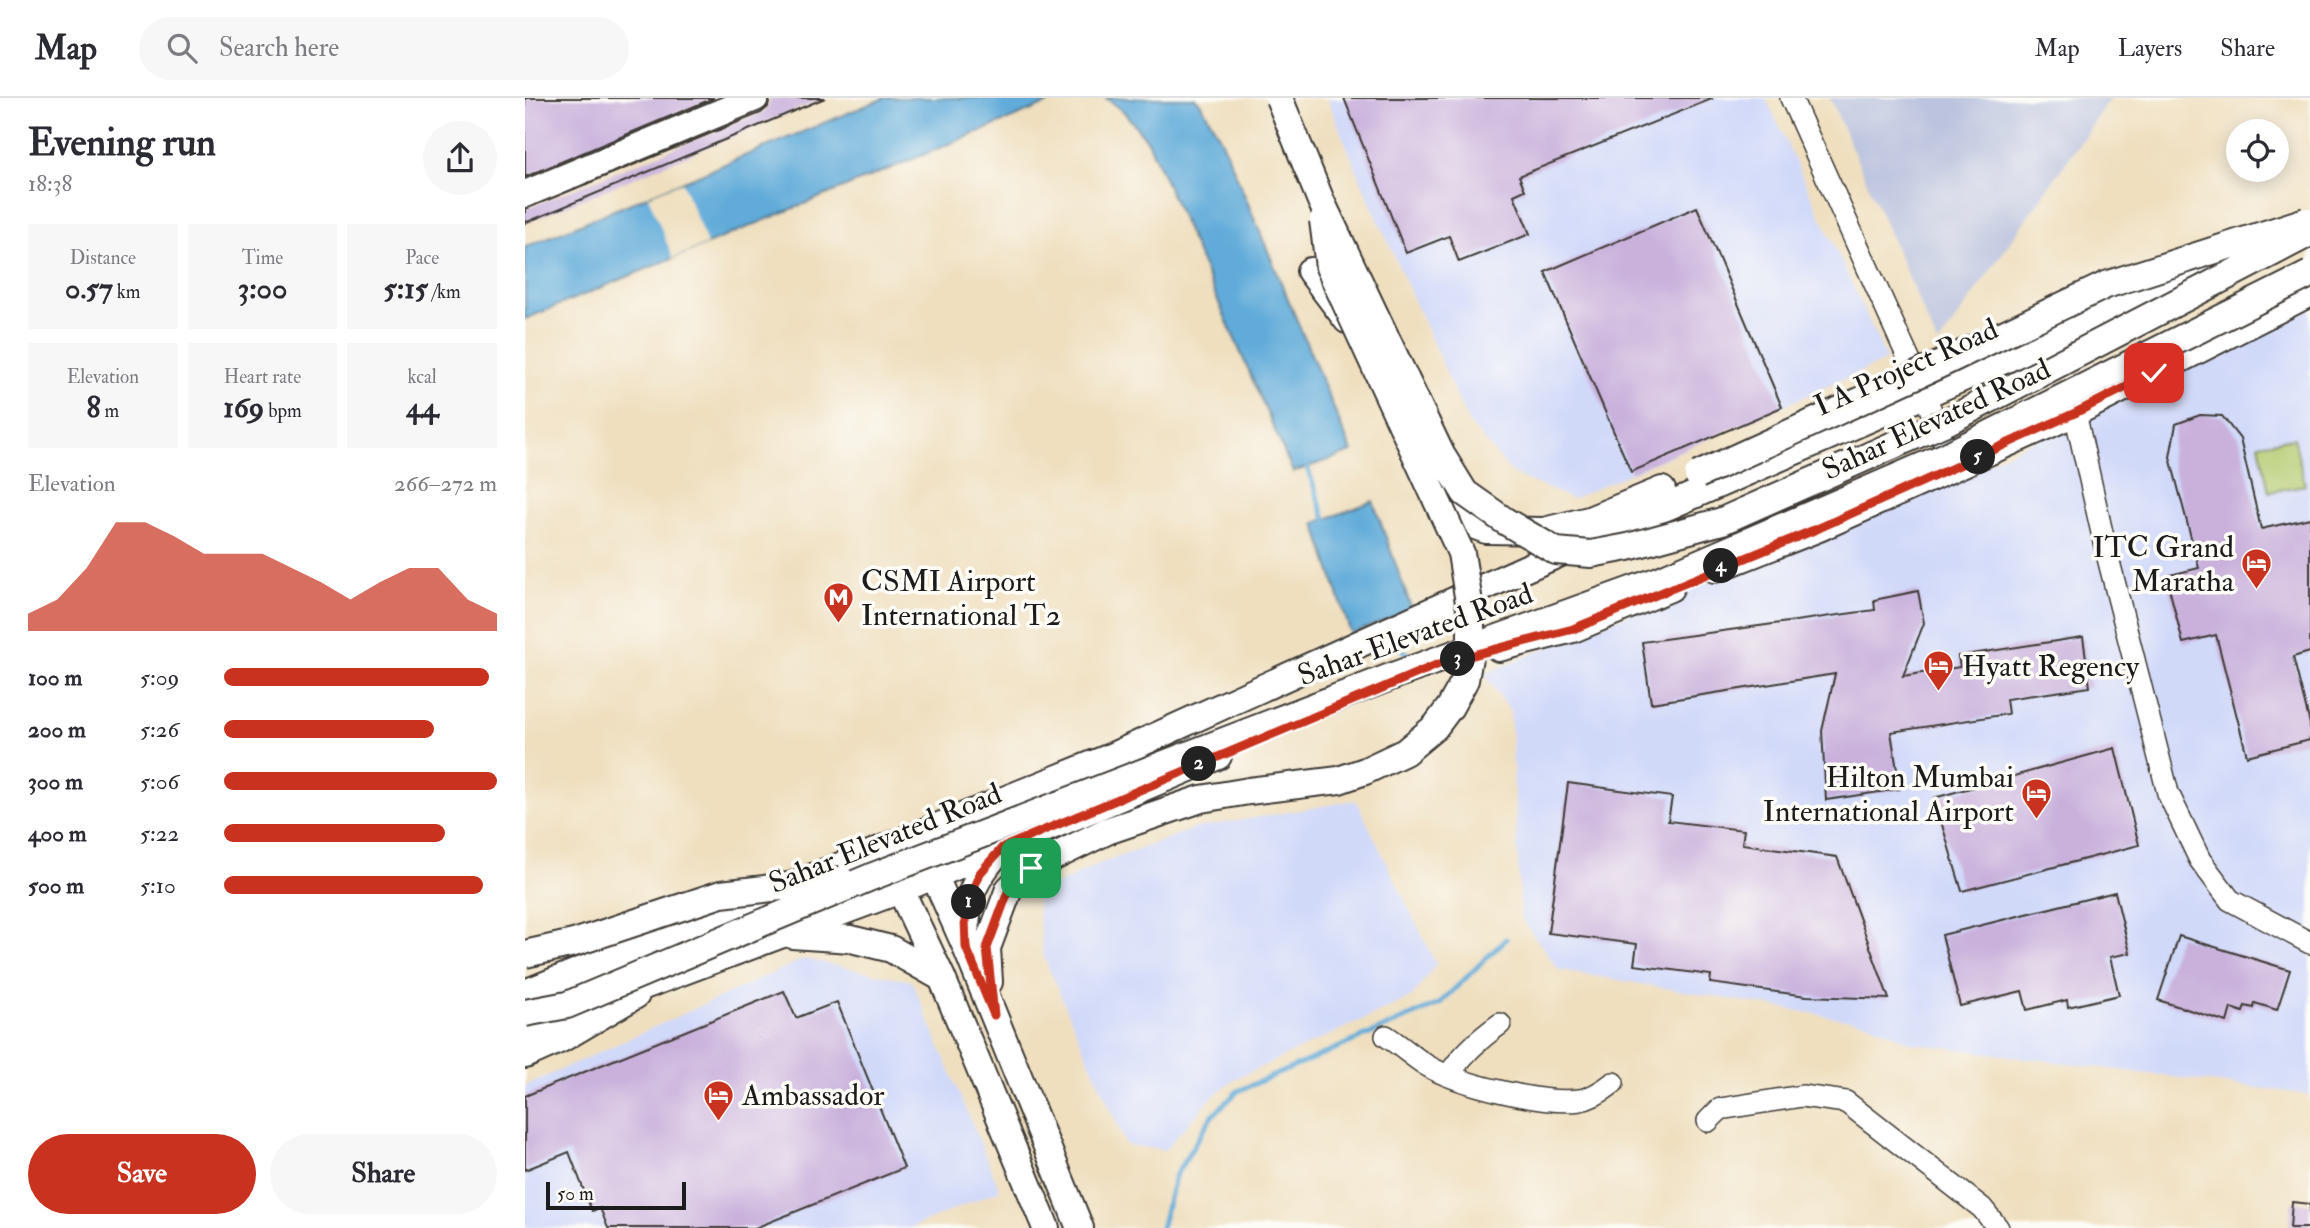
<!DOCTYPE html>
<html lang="en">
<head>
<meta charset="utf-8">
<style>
  :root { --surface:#fff; --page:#f7f7f7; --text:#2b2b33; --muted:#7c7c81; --line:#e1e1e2; --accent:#c8321e }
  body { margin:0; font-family:"IM FELL Double Pica",serif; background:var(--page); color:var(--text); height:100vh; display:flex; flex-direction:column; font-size:26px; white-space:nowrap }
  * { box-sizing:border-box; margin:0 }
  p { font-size:23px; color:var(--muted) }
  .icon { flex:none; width:38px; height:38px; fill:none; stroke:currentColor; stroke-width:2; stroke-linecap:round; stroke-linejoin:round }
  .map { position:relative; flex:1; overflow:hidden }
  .drawer { display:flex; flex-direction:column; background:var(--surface); width:525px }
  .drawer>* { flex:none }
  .tools { position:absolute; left:1701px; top:21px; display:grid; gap:14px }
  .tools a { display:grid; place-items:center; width:63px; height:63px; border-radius:50%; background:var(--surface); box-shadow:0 4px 18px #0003; font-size:35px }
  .scale { position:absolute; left:21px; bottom:18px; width:140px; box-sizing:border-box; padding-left:7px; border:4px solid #1c1c1c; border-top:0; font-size:19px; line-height:24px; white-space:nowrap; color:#1c1c1c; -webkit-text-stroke:5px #fdfcf7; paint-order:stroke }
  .pin { position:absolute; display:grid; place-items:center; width:60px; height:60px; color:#fff; margin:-30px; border-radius:14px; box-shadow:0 4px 10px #0006 }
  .km { position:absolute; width:35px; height:35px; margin:-18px; border-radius:50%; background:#222; color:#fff; font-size:19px; line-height:35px; text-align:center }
  .round { display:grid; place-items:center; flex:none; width:74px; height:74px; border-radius:37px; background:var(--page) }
  .overview { display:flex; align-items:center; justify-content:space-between; height:119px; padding:0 28px }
  h1 { font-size:38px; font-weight:700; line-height:52px }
  .figures { display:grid; grid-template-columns:repeat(3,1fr); gap:10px; height:119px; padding:7px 28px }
  .figures div { display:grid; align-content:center; border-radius:0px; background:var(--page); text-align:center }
  .figures b { font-size:30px; font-weight:700 }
  .figures small { font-size:19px; font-weight:400 }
  .figures p { font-size:19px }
  .chart { height:196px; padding:14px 28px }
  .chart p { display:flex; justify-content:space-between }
  .chart svg { width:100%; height:126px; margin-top:7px; fill:var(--accent); opacity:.7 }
  .primary-button { display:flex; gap:14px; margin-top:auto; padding:14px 28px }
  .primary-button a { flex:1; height:80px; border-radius:42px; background:var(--accent); color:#fff; font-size:28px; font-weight:700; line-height:80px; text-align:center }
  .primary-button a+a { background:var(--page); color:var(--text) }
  ul { padding:0 28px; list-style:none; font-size:23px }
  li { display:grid; grid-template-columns:112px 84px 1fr; align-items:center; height:52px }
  li i { height:18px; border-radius:9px; background:var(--accent) }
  header { display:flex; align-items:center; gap:42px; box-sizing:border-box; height:98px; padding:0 35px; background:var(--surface); border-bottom:2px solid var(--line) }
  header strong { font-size:33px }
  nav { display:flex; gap:38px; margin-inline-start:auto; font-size:24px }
  .search { width:490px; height:63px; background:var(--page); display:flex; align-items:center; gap:18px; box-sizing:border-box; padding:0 24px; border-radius:38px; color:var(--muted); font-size:26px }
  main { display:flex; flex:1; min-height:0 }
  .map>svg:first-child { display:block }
</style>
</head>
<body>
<header>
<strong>Map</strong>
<div class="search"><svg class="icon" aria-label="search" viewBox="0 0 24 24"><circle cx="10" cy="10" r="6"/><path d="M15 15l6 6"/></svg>Search here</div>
<nav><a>Map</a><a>Layers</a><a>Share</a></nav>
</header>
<main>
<section class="drawer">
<div class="overview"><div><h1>Evening run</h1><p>18:38</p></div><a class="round"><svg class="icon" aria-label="share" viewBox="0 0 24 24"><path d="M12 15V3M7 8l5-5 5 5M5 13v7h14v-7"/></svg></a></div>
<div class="figures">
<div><p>Distance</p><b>0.57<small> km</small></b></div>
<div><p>Time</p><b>3:00</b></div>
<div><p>Pace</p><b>5:15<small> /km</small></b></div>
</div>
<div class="figures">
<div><p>Elevation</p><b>8<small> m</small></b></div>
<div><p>Heart rate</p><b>169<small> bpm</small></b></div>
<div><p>kcal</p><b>44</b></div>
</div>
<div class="chart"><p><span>Elevation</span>266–272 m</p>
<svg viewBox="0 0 160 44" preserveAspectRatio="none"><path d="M0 44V38L10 33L20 22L30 6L40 6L50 11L60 17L70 17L80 17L90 22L100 27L110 33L120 27L130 22L140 22L150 33L160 38V44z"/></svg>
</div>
<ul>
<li><b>100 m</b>5:09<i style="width:97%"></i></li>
<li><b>200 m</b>5:26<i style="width:77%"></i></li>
<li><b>300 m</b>5:06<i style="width:100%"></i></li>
<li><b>400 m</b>5:22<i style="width:81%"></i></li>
<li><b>500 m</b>5:10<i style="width:95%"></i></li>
</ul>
<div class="primary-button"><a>Save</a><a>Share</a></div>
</section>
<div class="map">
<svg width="1785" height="1130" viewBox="0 0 1785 1130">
  <rect width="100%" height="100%" fill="#fdfcf7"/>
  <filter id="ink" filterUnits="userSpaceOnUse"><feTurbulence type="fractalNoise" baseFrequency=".0143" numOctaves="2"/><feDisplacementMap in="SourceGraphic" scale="14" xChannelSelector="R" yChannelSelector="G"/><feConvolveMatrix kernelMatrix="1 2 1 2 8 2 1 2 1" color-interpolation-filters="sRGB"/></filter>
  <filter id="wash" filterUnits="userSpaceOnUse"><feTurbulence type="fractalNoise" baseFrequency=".00686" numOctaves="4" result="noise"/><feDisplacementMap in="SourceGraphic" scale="28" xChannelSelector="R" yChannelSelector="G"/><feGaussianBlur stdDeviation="1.57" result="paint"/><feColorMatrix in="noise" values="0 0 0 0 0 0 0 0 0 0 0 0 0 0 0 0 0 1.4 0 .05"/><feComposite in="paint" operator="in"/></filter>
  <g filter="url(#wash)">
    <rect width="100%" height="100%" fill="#efdfbf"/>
    <path fill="#d1d9f9" d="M 802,0 L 1241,0 L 1362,262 L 1047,401 L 988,376 L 943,324 L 836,83 Z
      M 1785,211 L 1785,997 L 1387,945 L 1344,925 L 1034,872 L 996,820 L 985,613 L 959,576 L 1426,382 Z
      M 831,702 L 911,866 L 887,899 L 712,980 L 689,997 L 640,1052 L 601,1047 L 518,857 L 511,797 L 574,766 L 671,730 Z
      M 279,861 L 387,883 L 475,1092 L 385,1130 L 0,1130 L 0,988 Z"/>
    <path fill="#bbc3de" d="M 1305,0 L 1586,0 L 1413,247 Z"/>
    <path fill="#b3cb70" stroke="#687446" stroke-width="2" d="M 1769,340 L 1780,387 L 1744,394 L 1734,346 Z"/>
    <path fill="#61abd9" stroke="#3e647a" stroke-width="2" d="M 359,0 L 536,0 L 0,221 L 0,149 Z
      M 581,0 L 670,0 L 676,6 L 696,41 L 827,354 L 768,374 L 623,43 L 599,14 Z
      M 848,403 L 887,512 L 826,536 L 790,425 Z"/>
    <path fill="#efdfbf" d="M 157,84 L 182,146 L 148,160 L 123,98 Z"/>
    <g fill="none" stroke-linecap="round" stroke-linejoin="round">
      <path stroke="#61abd9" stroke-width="5" d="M 780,363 L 802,426
        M 878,552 L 889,560
        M 636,1130 L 650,1078 L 687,1018 L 713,993 L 914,906 L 981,841"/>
    </g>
    <g id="blocks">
      <path fill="#c9b1dc" d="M 0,0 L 189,0 L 0,79 Z
        M 245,0 L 300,0 L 0,125 L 0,111 L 236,15 L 243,9 Z
        M 819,0 L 1186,0 L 1187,1 L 994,78 L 1000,92 L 989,97 L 1005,136 L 934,164 L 924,138 L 881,155 Z
        M 1172,109 L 1257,309 L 1106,374 L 1020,174 Z
        M 1675,317 L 1697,318 L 1715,341 L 1736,431 L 1785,420 L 1785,554 L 1768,559 L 1785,626 L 1785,642 L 1722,658 L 1691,537 L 1658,545 L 1641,478 L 1674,470 L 1645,359 L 1651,326 Z
        M 1393,493 L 1399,525 L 1378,578 L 1435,569 L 1433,558 L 1558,539 L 1565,589 L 1481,601 L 1483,616 L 1366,634 L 1375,691 L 1301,702 L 1297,633 L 1310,576 L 1126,605 L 1117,544 L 1350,512 L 1349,502 Z
        M 1590,650 L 1614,747 L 1437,793 L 1409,700 Z
        M 1043,685 L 1147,699 L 1143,723 L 1219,732 L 1217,746 L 1312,759 L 1364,901 L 1282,898 L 1185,885 L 1186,877 L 1109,867 L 1112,846 L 1023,835 Z
        M 1590,794 L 1605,855 L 1585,859 L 1594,897 L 1543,909 L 1542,902 L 1502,912 L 1497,893 L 1435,908 L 1417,837 Z
        M 1654,838 L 1765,872 L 1752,912 L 1730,905 L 1729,910 L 1720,908 L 1718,914 L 1706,910 L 1702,924 L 1633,902 Z
        M 259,893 L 271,920 L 312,904 L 379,1070 L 230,1130 L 83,1130 L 75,1110 L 67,1113 L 44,1054 L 0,1072 L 0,998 Z
        M 1767,1104 L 1785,1106 L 1785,1130 L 1765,1130 Z"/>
    </g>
  </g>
  <g filter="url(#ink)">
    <use href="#blocks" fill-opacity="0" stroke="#3c3934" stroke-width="2"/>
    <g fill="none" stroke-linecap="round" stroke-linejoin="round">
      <defs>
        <path id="minor" d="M 1266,0 L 1400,297 L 1428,370
          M 1550,315 L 1580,448 L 1643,695 L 1675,762 L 1705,802 L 1785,845
          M 861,938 C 875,947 887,958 901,967 C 932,986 1019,1007 1055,1002 C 1067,1000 1079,992 1088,985
          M 924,977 C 937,956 954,941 975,926
          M 1183,1023 L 1195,1011 L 1277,998 L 1321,1004 L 1457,1110 L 1473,1130"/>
        <path id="major" d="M 0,96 L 230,0
          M 785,173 L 822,222
          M 911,399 L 932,421 L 961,432 L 1019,433 L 1064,422 L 1137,392
          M 1190,471 L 1294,430 L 1550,315 L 1785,195
          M 974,550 L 1048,531 L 1145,490
          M 402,761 L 441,849 L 555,1130
          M 369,778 L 417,880 L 521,1130
          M 267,837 L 326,841 L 366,851 L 417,880
          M 441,844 C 440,802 447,783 475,752
          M 464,884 L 462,850 L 484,791 L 506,770 L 582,733 L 676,701 L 724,693
          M 0,895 L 583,660 L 999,471 L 1525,242 L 1704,156
          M 92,898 L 375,792 L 693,658
          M 0,932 L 53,913
          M 0,957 L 36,941 L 111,897"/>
      </defs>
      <use href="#minor" stroke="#3c3934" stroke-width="24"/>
      <use href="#major" stroke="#3c3934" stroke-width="30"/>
      <use href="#minor" stroke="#fff" stroke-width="21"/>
      <use href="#major" stroke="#fff" stroke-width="26"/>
      <defs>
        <path id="major-bridge" d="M 754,0 L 796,103 L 916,356 L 940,395 L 980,423 L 1031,453 L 1066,456 L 1103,449 L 1197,423 L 1425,322 L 1785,135
          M 1173,377 L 1418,265 L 1581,187 L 1781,123
          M 724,693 L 814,682 L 840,673 L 880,654 L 910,629 L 925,609 L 940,582 L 946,548 L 946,517 L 936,455 L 804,169 L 798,122
          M 0,856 L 49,845 L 196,796 L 316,782
          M 0,915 L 42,907 L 346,779 L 868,578 L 1134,482 L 1421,358 L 1785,176"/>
      </defs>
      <use href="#major-bridge" stroke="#3c3934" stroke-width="30" stroke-linecap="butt"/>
      <use href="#major-bridge" stroke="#fff" stroke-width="26"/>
    </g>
  </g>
  <g fill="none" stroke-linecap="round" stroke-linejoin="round" filter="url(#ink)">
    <defs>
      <path id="route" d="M 506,770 L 484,791 L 462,850 L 469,917 L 441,849 L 440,820 L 445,799 L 455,775 L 477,750 L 914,566 L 1048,531 L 1294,430 L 1550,315 L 1629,275"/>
    </defs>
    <use href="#route" stroke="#fff" stroke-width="14"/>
    <use href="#route" stroke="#c8321e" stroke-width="9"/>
  </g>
  <defs>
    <symbol id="hotel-pin" viewBox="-11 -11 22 30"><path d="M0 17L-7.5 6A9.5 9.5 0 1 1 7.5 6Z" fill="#c8321e" stroke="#fdfcf7"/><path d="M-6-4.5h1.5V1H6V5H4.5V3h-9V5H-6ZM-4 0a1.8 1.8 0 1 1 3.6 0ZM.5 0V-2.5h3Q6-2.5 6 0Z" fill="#fff"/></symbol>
    <symbol id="metro-pin" viewBox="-11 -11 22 30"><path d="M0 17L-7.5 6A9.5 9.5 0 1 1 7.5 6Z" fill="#c8321e" stroke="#fdfcf7"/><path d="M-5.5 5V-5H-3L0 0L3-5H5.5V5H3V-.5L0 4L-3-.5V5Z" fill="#fff"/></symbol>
  </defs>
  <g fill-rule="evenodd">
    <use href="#hotel-pin" x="1714" y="448" width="35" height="47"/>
    <use href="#metro-pin" x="296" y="482" width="35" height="47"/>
    <use href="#hotel-pin" x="1396" y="550" width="35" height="47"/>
    <use href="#hotel-pin" x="1494" y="678" width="35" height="47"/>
    <use href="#hotel-pin" x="176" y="980" width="35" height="47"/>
  </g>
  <g text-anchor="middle" stroke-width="7" stroke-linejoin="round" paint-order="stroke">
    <g font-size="30" fill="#1c1c1c" stroke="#fdfcf7">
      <text transform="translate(1381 269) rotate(-24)" y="10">I A Project Road</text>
      <text transform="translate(1411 321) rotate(-25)" y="10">Sahar Elevated Road</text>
      <text transform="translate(890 536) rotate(-20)" y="10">Sahar Elevated Road</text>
      <text transform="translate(360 740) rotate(-22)" y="10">Sahar Elevated Road</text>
    </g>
    <g font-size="30" fill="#1c1c1c" stroke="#fdfcf7" text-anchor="start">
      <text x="1709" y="459" text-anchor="end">ITC Grand<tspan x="1709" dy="34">Maratha</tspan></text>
      <text x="336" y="493">CSMI Airport<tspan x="336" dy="34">International T2</tspan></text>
      <text x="1437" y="578">Hyatt Regency</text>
      <text x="1489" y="689" text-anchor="end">Hilton Mumbai<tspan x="1489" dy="34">International Airport</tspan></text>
      <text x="217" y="1007">Ambassador</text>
    </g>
  </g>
</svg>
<div class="tools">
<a><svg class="icon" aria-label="locate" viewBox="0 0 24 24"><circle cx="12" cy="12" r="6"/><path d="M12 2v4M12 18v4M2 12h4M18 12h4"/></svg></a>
</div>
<div class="scale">50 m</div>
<div class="pin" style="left:506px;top:770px;background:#1e9e55"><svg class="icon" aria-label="arrive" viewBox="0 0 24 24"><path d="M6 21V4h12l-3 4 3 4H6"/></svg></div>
<div class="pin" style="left:1629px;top:275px;background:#d93025"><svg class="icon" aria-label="check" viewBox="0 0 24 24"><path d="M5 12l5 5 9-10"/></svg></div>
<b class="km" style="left:444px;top:804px">1</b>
<b class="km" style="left:674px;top:666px">2</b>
<b class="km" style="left:933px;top:561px">3</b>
<b class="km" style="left:1196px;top:468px">4</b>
<b class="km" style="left:1453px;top:359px">5</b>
</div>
</main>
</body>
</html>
